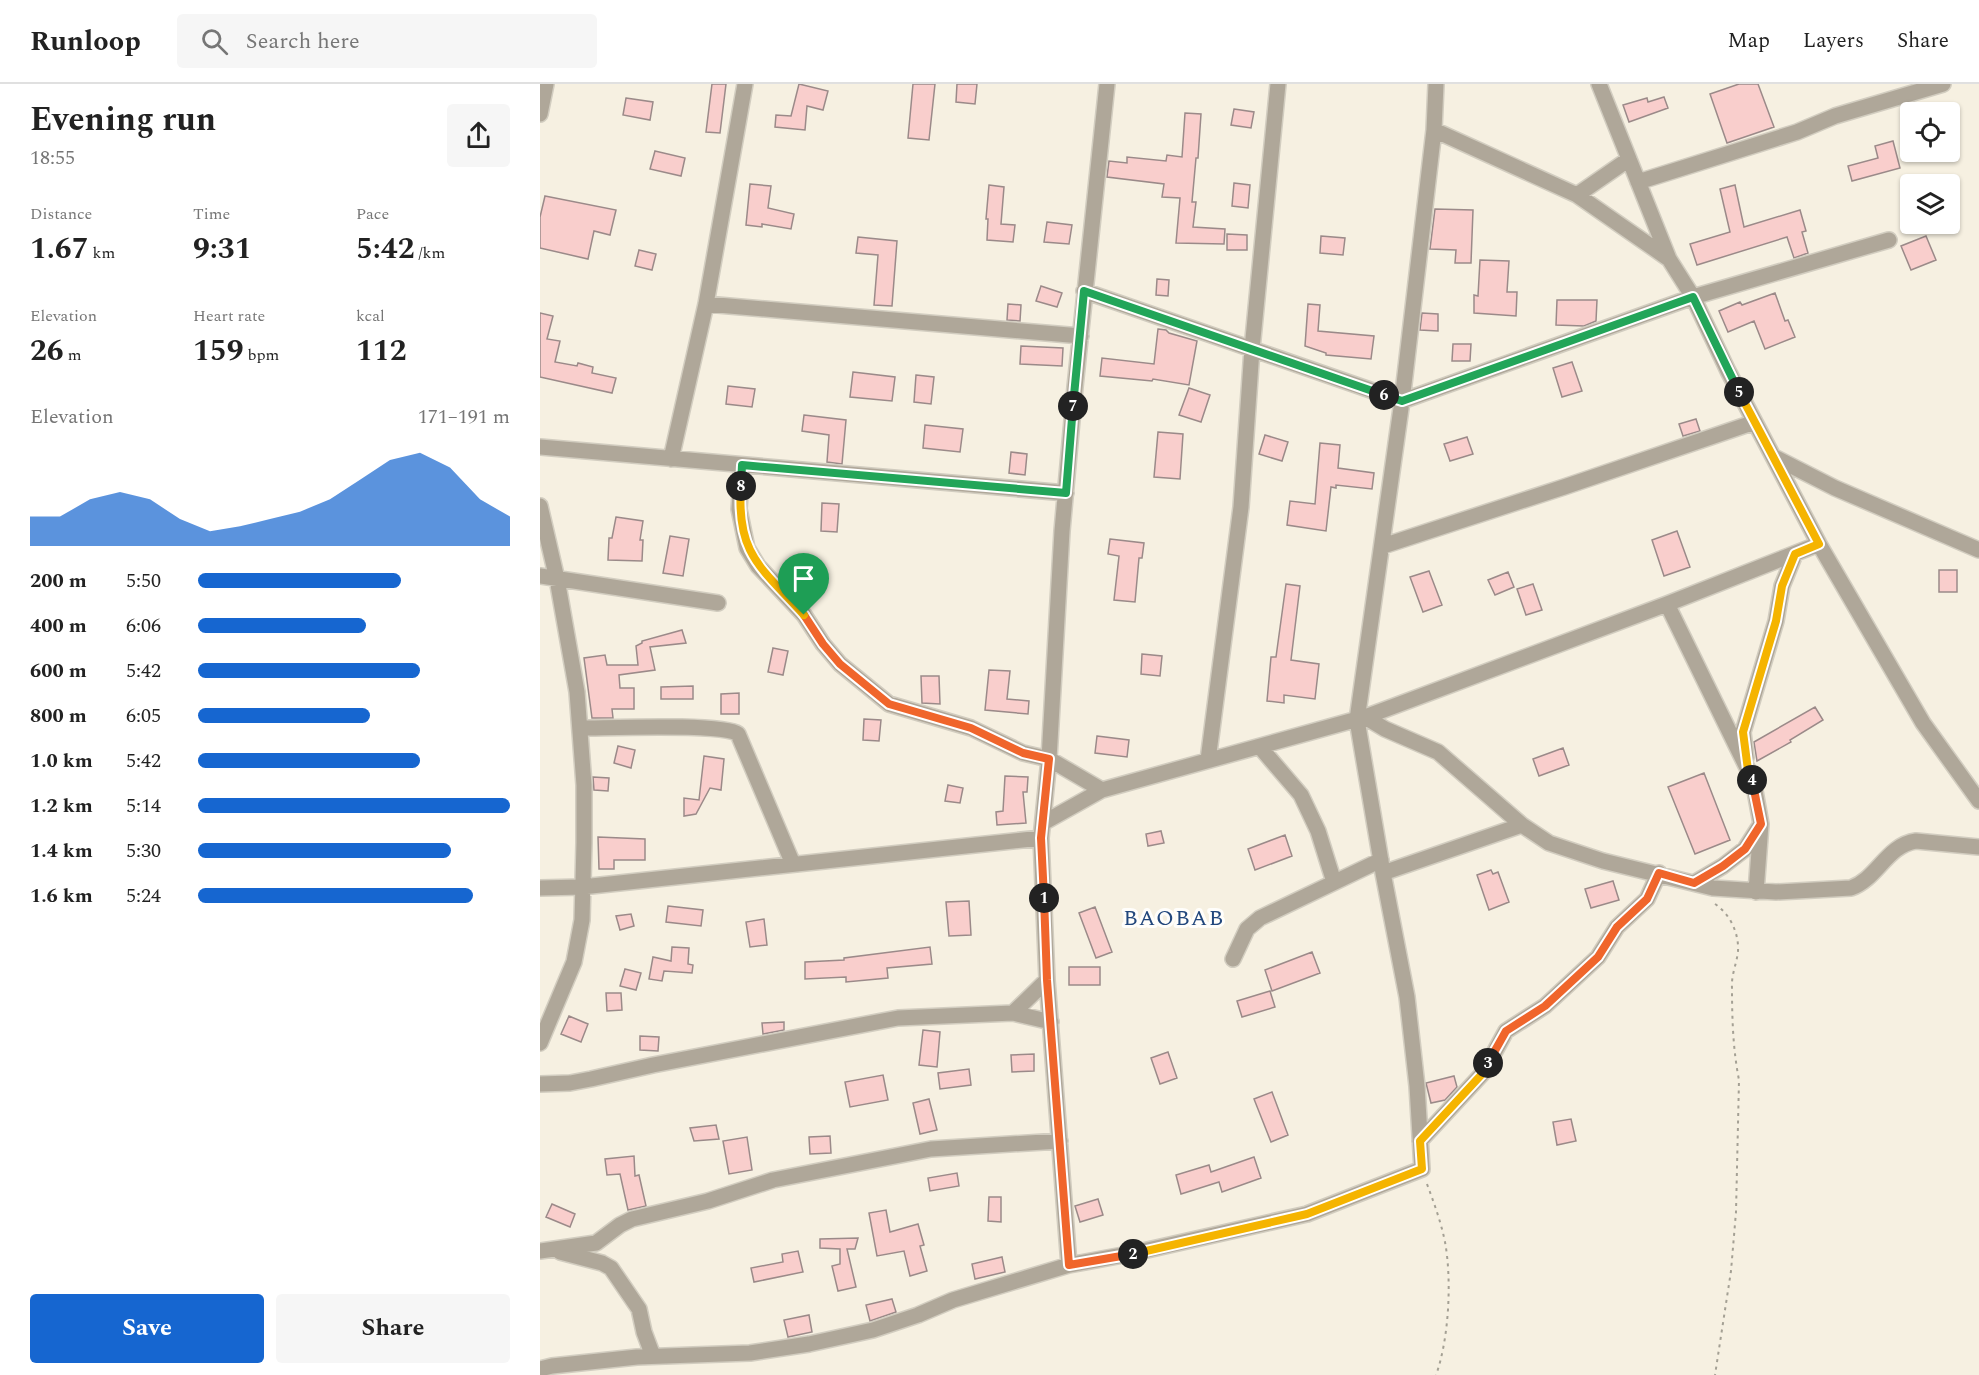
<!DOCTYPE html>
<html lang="en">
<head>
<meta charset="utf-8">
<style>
  :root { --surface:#fff; --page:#f6f6f6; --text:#222; --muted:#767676; --line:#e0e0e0; --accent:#1666d0 }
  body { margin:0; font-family:Spectral,serif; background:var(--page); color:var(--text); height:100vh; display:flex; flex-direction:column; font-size:22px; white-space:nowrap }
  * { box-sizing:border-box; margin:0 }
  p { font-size:20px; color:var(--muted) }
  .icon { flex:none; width:33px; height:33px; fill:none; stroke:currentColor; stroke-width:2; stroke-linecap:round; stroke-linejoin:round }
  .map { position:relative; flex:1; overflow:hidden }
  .details { display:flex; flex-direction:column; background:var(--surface); width:540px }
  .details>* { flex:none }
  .buttons { position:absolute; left:1360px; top:18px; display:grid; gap:12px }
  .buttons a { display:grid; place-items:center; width:60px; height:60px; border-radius:6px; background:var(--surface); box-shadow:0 2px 4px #0004; font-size:30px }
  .pin { position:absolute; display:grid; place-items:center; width:51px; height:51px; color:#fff; margin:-62px -26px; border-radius:50% 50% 50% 0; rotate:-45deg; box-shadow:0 0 6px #0007 }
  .pin .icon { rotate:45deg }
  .km { position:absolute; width:30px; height:30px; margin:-15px; border-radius:50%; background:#222; color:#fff; font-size:16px; line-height:30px; text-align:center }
  .round { display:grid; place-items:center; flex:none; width:63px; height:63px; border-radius:6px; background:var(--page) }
  .headline { display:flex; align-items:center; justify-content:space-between; height:102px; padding:0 30px }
  h1 { font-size:33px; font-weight:700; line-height:45px }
  .figures { display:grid; grid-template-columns:repeat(3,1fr); gap:9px; height:102px; padding:6px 30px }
  .figures div { display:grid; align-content:center }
  .figures b { font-size:30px; font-weight:700 }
  .figures small { font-size:16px; font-weight:400 }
  .figures p { font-size:16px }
  .chart { height:168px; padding:12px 30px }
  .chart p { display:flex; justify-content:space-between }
  .chart svg { width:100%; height:108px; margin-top:6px; fill:var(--accent); opacity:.7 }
  .action { display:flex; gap:12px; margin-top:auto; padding:12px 30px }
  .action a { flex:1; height:69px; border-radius:6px; background:var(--accent); color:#fff; font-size:24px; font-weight:700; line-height:69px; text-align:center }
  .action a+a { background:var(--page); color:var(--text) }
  ul { padding:0 30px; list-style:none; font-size:20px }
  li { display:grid; grid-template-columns:96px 72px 1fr; align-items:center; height:45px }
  li i { height:15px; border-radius:8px; background:var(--accent) }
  header { display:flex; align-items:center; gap:36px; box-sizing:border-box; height:84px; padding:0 30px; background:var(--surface); border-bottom:2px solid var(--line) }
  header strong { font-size:28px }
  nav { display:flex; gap:33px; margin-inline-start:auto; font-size:21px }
  .search { width:420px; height:54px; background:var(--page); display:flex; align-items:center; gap:15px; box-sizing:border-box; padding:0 21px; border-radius:6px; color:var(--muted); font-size:22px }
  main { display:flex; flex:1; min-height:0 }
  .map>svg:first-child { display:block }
</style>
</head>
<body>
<header>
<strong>Runloop</strong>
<div class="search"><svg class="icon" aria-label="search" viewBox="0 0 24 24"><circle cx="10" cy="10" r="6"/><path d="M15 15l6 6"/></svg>Search here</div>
<nav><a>Map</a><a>Layers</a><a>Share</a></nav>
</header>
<main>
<section class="details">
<div class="headline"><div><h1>Evening run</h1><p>18:55</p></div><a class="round"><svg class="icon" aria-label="share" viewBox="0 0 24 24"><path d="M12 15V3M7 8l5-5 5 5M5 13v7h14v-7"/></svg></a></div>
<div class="figures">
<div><p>Distance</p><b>1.67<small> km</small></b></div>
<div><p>Time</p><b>9:31</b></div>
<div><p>Pace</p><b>5:42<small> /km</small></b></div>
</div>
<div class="figures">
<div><p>Elevation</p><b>26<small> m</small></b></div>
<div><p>Heart rate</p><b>159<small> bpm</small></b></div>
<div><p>kcal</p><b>112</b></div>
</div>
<div class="chart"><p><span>Elevation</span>171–191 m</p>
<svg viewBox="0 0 160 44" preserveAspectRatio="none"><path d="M0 44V32L10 32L20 25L30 22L40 25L50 33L60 38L70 36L80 33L90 30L100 25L110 17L120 9L130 6L140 12L150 25L160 32V44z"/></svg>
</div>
<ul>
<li><b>200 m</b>5:50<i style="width:65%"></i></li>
<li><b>400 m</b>6:06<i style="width:54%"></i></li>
<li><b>600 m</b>5:42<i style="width:71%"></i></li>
<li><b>800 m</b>6:05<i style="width:55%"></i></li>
<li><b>1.0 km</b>5:42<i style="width:71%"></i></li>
<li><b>1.2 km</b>5:14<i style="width:100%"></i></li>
<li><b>1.4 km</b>5:30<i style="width:81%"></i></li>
<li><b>1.6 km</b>5:24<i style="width:88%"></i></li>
</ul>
<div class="action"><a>Save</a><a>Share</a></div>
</section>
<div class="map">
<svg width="1439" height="1291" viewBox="0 0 1439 1291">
  <rect width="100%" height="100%" fill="#f6f0e1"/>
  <path fill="#f9cecc" stroke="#9b8a89" stroke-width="1.5" d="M 172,0 L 186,0 L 180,49 L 166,48 Z
    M 259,0 L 288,7 L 283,26 L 267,22 L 265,46 L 235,43 L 236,31 L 251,32 Z
    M 373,0 L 395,0 L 389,56 L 368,54 Z
    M 417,0 L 437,0 L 435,20 L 416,18 Z
    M 1199,0 L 1218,0 L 1234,43 L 1187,59 L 1170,10 Z
    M 1124,13 L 1128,24 L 1089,38 L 1083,21 L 1107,14 L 1108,18 Z
    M 86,14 L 113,18 L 110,36 L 83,31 Z
    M 694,25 L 714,28 L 711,44 L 691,41 Z
    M 645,29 L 661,30 L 658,74 L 656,74 L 652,118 L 656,118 L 653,143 L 685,145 L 684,160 L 636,159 L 640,114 L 622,113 L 624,100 L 567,93 L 569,77 L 587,79 L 587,73 L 626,77 L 627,71 L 642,73 Z
    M 1353,57 L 1360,84 L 1312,97 L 1308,82 L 1338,74 L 1335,62 Z
    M 115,67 L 145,74 L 141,92 L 110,85 Z
    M 694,99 L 710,101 L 708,124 L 692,122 Z
    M 210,100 L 231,102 L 228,124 L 254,130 L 251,145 L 222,140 L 222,143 L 206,141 Z
    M 449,101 L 464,103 L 461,140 L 475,141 L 473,158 L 447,156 L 448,135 L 446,135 Z
    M 1195,101 L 1204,143 L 1260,126 L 1266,147 L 1262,148 L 1268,169 L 1254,174 L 1247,153 L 1157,181 L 1150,160 L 1190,148 L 1180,105 Z
    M 5,112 L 76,126 L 70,151 L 54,147 L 48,175 L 0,164 L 0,133 Z
    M 895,125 L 933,126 L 931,179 L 915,179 L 916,166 L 890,165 Z
    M 507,138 L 532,141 L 529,160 L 504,158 Z
    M 687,150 L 707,151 L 707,166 L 687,166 Z
    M 781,152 L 805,154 L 803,171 L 780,169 Z
    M 1386,152 L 1396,176 L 1371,186 L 1361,162 Z
    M 318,153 L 357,157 L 352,222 L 334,221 L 338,171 L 316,169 Z
    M 99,166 L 116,170 L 112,186 L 95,182 Z
    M 940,176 L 969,177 L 967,208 L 977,208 L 976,232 L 934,229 L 934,211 L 938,212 Z
    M 617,195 L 629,196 L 628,212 L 616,211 Z
    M 501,202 L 522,209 L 517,223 L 496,217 Z
    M 1235,209 L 1245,237 L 1248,236 L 1255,253 L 1225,265 L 1214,237 L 1188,248 L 1179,227 L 1200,218 L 1202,221 Z
    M 1017,216 L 1057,216 L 1056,237 L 1044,242 L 1016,241 Z
    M 468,220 L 481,221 L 480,237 L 467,236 Z
    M 768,220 L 780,221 L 778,247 L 834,252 L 831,275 L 786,271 L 786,269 L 765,262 Z
    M 0,229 L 13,232 L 7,255 L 20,257 L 15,278 L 37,282 L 38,279 L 53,283 L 52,289 L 76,294 L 72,309 L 0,293 Z
    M 882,229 L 898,230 L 898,247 L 880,246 Z
    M 618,245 L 626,246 L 629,249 L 657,257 L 649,301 L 613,295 L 612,297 L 560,292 L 562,274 L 614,280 Z
    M 913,260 L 931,260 L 930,277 L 912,277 Z
    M 481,262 L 523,264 L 522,282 L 480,280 Z
    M 1032,278 L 1042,307 L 1022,313 L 1013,284 Z
    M 313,288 L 355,293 L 352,317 L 310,313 Z
    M 376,291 L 394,293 L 391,320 L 374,318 Z
    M 188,302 L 215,305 L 212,323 L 186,320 Z
    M 649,304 L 670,311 L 661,338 L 639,331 Z
    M 264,331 L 306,336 L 302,380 L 287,378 L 289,351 L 262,347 Z
    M 1156,335 L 1160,347 L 1143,352 L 1139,340 Z
    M 385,341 L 423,345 L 420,368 L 383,364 Z
    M 618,348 L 643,350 L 640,395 L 614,393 Z
    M 725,351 L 748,358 L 742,377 L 719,370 Z
    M 927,353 L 933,370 L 910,377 L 904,360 Z
    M 780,359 L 800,361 L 798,384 L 834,389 L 832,405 L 796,401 L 796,404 L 791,403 L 786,447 L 747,441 L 750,417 L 775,420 Z
    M 471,368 L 487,370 L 485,391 L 469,389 Z
    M 282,419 L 299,420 L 297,448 L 281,447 Z
    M 76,433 L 103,437 L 100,456 L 103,456 L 102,477 L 68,476 L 69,454 L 72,454 Z
    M 1137,447 L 1150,483 L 1124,492 L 1112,456 Z
    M 130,452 L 149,455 L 143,492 L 123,489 Z
    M 570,455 L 604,459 L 602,474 L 599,474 L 595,518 L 574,516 L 579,472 L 568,470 Z
    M 1399,486 L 1417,486 L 1417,508 L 1399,508 Z
    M 889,487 L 902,521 L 883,528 L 870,493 Z
    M 968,488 L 974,503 L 955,511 L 948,496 Z
    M 746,500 L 760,502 L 751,576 L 779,580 L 775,615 L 744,611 L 744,619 L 727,617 L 731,573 L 736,573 Z
    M 993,500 L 1002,526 L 986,531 L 977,505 Z
    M 142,546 L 146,559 L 110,563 L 115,586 L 79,591 L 80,604 L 94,604 L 94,625 L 72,625 L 73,634 L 52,634 L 44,574 L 65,571 L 67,581 L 98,581 L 96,562 L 102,559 L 102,557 Z
    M 233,564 L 248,567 L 243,591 L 228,588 Z
    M 602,570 L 622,572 L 620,592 L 601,590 Z
    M 449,586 L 470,587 L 467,615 L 489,617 L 488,630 L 445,626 Z
    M 381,592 L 399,592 L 400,620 L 382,619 Z
    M 153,602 L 153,615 L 121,615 L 121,603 Z
    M 199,609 L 199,630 L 181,630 L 181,610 Z
    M 1275,623 L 1283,636 L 1250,656 L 1251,658 L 1217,677 L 1214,658 Z
    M 324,635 L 341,636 L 339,657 L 323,656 Z
    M 557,652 L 589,656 L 587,673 L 555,669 Z
    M 78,662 L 95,666 L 91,684 L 74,679 Z
    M 1023,664 L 1029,681 L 999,692 L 993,675 Z
    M 164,672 L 184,675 L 181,706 L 170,704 L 156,730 L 144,732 L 144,714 L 159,716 Z
    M 1164,689 L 1190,756 L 1155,770 L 1128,703 Z
    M 465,692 L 488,693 L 487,708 L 483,708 L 486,739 L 457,741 L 456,728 L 463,727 Z
    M 53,693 L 69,694 L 68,707 L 54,706 Z
    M 408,701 L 423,704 L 420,719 L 405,717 Z
    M 621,747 L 624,759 L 608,762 L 606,750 Z
    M 745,751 L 752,772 L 715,786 L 708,765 Z
    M 58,753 L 105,755 L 105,776 L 74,776 L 74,785 L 59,785 Z
    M 951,786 L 953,790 L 958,788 L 969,818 L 949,826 L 937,791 Z
    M 1073,797 L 1079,816 L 1051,824 L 1045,805 Z
    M 429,817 L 431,851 L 409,852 L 406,818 Z
    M 128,822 L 163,826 L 161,842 L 126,838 Z
    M 555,823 L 572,868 L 556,874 L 539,829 Z
    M 91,830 L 94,842 L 80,846 L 76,832 Z
    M 224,835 L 227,861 L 210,863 L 206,838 Z
    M 132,863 L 149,864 L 148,880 L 153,881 L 152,889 L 124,887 L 122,897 L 109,895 L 113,873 L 131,877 Z
    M 390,863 L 392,880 L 347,884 L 348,894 L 306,898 L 306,893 L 265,895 L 265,878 L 304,876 L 304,874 Z
    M 772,868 L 780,889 L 732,907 L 725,886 Z
    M 529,883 L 560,883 L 560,901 L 529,901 Z
    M 85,885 L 101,889 L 96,906 L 80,902 Z
    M 730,907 L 735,923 L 702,933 L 697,917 Z
    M 66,909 L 81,909 L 82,926 L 67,927 Z
    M 29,932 L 48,940 L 41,958 L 21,950 Z
    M 244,938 L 244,946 L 223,950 L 222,939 Z
    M 383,946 L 400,948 L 397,983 L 379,981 Z
    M 100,952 L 119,953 L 118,967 L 100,966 Z
    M 628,968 L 637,994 L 620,1000 L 611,974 Z
    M 494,970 L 494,987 L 472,988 L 471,971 Z
    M 429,985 L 431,1001 L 400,1005 L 398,989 Z
    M 343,991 L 348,1016 L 310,1023 L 305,998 Z
    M 914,992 L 917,1003 L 905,1016 L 891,1019 L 886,999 Z
    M 732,1008 L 748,1051 L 731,1058 L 714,1015 Z
    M 389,1015 L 397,1046 L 380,1050 L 373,1019 Z
    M 1031,1035 L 1036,1057 L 1017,1061 L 1013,1038 Z
    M 176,1041 L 179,1055 L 154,1057 L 150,1044 Z
    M 290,1052 L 291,1069 L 270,1070 L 269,1053 Z
    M 207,1053 L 212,1086 L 189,1090 L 183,1057 Z
    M 94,1072 L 95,1092 L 99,1091 L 106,1122 L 88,1126 L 80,1090 L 67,1091 L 65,1075 Z
    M 714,1073 L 721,1094 L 682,1108 L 679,1098 L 641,1110 L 636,1091 L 669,1081 L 671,1088 Z
    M 417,1089 L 419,1102 L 390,1107 L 388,1094 Z
    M 449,1113 L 461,1113 L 461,1138 L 448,1137 Z
    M 558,1115 L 563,1131 L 540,1138 L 535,1122 Z
    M 12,1120 L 35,1130 L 30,1143 L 6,1133 Z
    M 346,1126 L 350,1148 L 378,1140 L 384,1161 L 380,1162 L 387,1187 L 370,1192 L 364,1167 L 337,1172 L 329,1129 Z
    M 318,1154 L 315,1165 L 307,1165 L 316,1203 L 298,1207 L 292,1182 L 300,1180 L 300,1165 L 280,1164 L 280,1155 Z
    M 258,1167 L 263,1188 L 214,1198 L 211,1184 L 243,1178 L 242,1170 Z
    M 462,1173 L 465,1188 L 435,1195 L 432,1180 Z
    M 352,1215 L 356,1228 L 330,1237 L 326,1221 Z
    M 269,1231 L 272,1248 L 248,1253 L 244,1236 Z"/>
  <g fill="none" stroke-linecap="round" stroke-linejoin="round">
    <defs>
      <path id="minor" d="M 1059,0 L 1129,175 L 1153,213 L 1188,287 L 1279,460 L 1383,639 L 1439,717
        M 0,30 L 6,0
        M 894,46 L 1037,111 L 1129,175
        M 1098,98 L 1257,48 L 1295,32 L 1403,0
        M 1037,111 L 1089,75
        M 544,207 L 862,317 L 1153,213 L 1349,156
        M 166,220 L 541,252
        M 0,363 L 526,409
        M 1234,373 L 1295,404 L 1439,466
        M 131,375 L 166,220 L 205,0
        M 202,381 L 199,425 L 207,464 L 218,482 L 264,531 L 283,560 L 300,580 L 349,620 L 431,644 L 483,669 L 509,675 L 562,706
        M 0,422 L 17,495 L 37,608 L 44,701 L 44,759 L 42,836 L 34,878 L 0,959
        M 843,462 L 1024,403 L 1215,338
        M 0,492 L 178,519
        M 1127,520 L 1213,696 L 1221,740 L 1216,808
        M 825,633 L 845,645 L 898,668 L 982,741 L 1009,759 L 1063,777 L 1173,804 L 1236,808 L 1311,804 C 1337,795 1347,761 1376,757 L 1439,763
        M 41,644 C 67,644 183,639 198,650 L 253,780
        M 720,663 L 761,711 L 778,747 L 794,798
        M 1206,674 L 1203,648 L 1236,537 L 1242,502 L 1255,470
        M 668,676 L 701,423 L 712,265 L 738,0
        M 503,739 L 562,706 L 825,633 L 1127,520 L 1279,460
        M 843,789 L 982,741
        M 1154,799 L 1183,782 L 1205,765 L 1219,743
        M 0,804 L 42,803 L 501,754
        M 693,875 L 707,845 L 720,834 L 841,776
        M 473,929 L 507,896
        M 0,1000 L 30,999 L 51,995 L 113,981 L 358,934 L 473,929 L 511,938
        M 880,1057 L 943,989 L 966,947 L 1005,922 L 1058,873 L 1077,843 L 1107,815 L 1119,789
        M 0,1167 L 56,1159 L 80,1141 L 92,1135 L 168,1117 L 233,1096 L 391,1065 L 520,1057
        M 20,1168 L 62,1179 L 71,1184 L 99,1225 L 104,1248 L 113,1272
        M 529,1181 L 507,896 L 501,754 L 509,675 L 522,447 L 535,303 L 567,0
        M 0,1285 L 12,1282 L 97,1273 L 210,1269 L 269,1260 L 333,1246 L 378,1231 L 413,1216 L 529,1181 L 594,1169 L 767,1130 L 882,1085 L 877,1002 L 867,913 L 843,789 L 817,636 L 862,317 L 894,46 L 896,0"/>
    </defs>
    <use href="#minor" stroke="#d2cdc0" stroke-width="18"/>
    <path stroke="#a4a094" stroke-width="2" stroke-dasharray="3 4.5" stroke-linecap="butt" d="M 1175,820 C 1190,830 1199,849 1198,867 C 1197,879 1191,891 1192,904 C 1192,934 1193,966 1199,996 L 1196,1128 L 1191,1187 L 1175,1291
      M 887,1100 C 894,1119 901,1138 905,1158 C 912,1196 909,1255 896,1291"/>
    <use href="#minor" stroke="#afa799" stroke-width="15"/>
  </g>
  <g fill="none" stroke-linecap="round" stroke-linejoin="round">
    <defs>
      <path id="split-1" d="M 264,531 L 283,560 L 300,580 L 349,620 L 431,644 L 483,669 L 509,675 L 501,754 L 504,814"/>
      <path id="split-2" d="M 504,814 L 507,896 L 529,1181 L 593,1170"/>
      <path id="split-3" d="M 593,1170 L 767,1130 L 882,1085 L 880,1057 L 943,989 L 948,979"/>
      <path id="split-4" d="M 948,979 L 966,947 L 1005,922 L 1058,873 L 1077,843 L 1107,815 L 1119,789 L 1154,799 L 1183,782 L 1205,765 L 1221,740 L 1212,696"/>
      <path id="split-5" d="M 1199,308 L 1279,460 L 1255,470 L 1242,502 L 1236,537 L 1203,648 L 1208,686 L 1212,696"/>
      <path id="split-6" d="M 844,311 L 862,317 L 1153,213 L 1199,308"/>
      <path id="split-7" d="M 533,322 L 544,207 L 844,311"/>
      <path id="split-8" d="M 201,402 L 202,381 L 526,409 L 533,322"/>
      <path id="split-9" d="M 201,402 C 196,471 222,484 264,531"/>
    </defs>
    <use href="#split-1" stroke="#fff" stroke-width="12"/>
    <use href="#split-2" stroke="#fff" stroke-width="12"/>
    <use href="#split-3" stroke="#fff" stroke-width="12"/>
    <use href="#split-4" stroke="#fff" stroke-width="12"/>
    <use href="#split-5" stroke="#fff" stroke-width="12"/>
    <use href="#split-6" stroke="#fff" stroke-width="12"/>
    <use href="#split-7" stroke="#fff" stroke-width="12"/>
    <use href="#split-8" stroke="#fff" stroke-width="12"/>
    <use href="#split-9" stroke="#fff" stroke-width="12"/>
    <use href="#split-1" stroke="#f0652b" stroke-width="8"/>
    <use href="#split-2" stroke="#f0652b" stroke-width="8"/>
    <use href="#split-3" stroke="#f5b400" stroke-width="8"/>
    <use href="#split-4" stroke="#f0652b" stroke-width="8"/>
    <use href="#split-5" stroke="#f5b400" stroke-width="8"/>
    <use href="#split-6" stroke="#22a559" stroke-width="8"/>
    <use href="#split-7" stroke="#22a559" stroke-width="8"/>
    <use href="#split-8" stroke="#22a559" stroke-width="8"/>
    <use href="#split-9" stroke="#f5b400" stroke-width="8"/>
  </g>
  <g text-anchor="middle" stroke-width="6" stroke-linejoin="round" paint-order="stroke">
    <g font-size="22" letter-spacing="1.5" fill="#22477c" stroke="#fffefb">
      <text x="634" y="841">BAOBAB</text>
    </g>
  </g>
</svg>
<div class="buttons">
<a><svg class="icon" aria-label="locate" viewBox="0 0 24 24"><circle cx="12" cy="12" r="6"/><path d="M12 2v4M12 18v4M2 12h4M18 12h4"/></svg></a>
<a><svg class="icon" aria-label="layers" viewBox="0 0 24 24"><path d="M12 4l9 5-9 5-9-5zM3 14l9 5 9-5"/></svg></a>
</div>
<div class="pin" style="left:264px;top:531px;background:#1e9e55"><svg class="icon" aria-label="arrive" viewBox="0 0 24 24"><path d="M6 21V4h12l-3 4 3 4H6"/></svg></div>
<b class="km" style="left:504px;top:814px">1</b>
<b class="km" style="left:593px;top:1170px">2</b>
<b class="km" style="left:948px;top:979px">3</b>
<b class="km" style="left:1212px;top:696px">4</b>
<b class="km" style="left:1199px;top:308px">5</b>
<b class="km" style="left:844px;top:311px">6</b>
<b class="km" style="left:533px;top:322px">7</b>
<b class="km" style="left:201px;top:402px">8</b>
</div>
</main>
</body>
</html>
